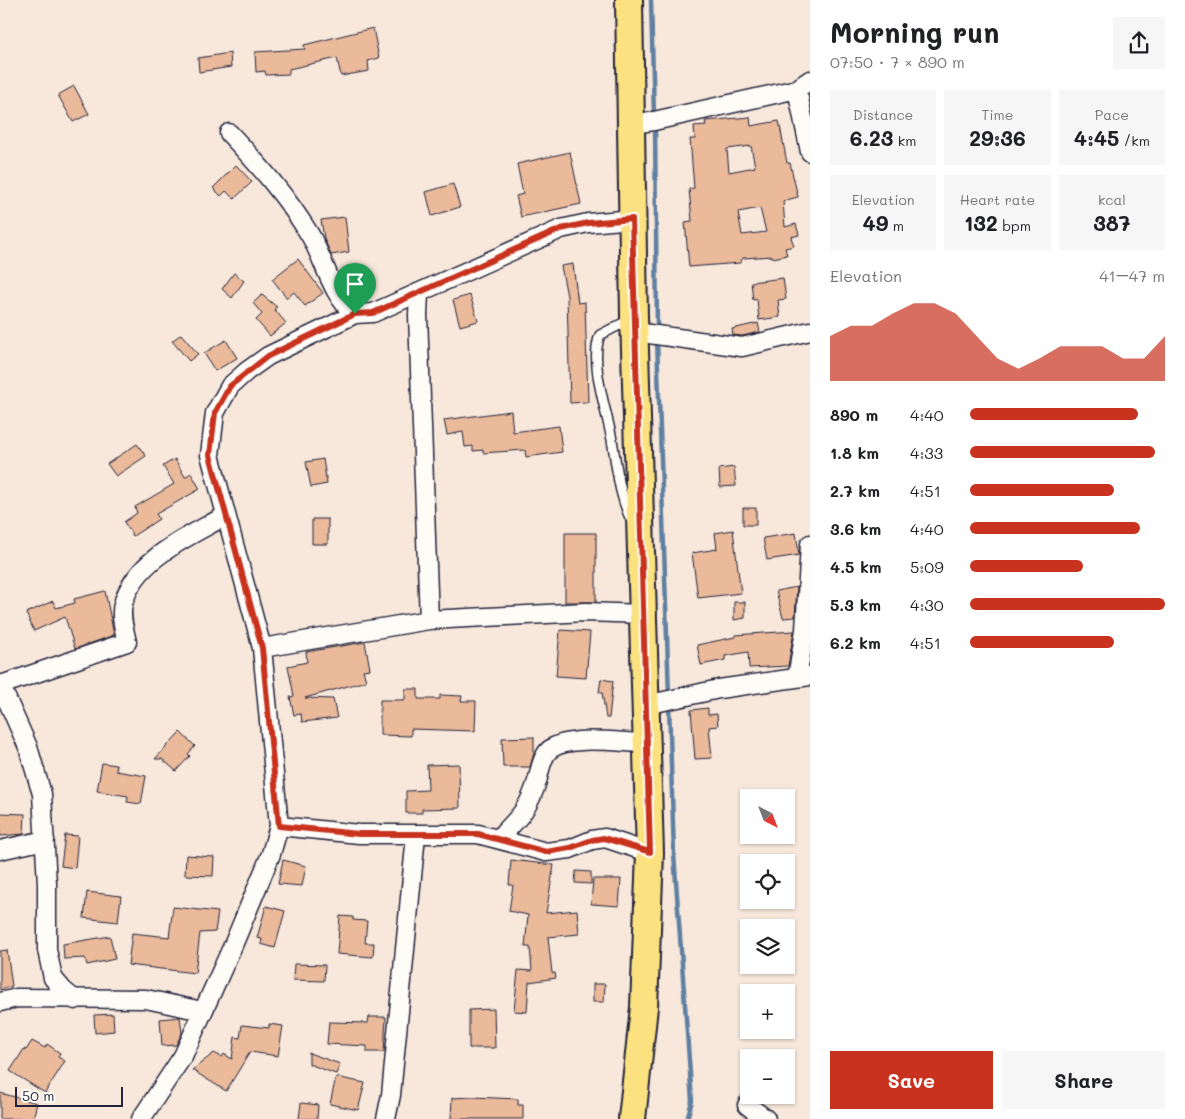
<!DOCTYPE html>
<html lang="en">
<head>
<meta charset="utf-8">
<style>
  :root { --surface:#fff; --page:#f6f6f6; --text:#202124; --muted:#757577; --accent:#c8321e }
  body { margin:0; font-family:Mali,sans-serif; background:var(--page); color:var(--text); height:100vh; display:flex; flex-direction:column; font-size:19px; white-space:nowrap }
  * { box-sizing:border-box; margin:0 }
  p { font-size:16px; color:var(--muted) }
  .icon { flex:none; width:28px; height:28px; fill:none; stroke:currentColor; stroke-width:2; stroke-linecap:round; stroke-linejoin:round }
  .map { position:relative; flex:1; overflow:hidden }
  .details { display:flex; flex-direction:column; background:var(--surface); width:375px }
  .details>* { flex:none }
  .needle { width:32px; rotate:138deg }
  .fabs { position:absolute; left:740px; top:789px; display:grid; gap:10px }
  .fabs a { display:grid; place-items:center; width:55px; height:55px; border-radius:0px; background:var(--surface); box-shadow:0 1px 4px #0004; font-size:25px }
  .scale { position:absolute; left:15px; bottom:12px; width:108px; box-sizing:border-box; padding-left:5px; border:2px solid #22223b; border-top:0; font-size:14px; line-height:18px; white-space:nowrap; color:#22223b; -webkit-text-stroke:4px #fdfcf7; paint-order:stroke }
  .pin { position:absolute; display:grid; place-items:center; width:42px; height:42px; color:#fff; margin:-51px -21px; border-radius:50% 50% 50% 0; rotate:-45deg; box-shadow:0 0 5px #0007 }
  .pin .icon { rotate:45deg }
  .round { display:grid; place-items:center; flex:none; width:52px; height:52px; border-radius:0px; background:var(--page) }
  .overview { display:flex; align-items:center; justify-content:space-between; height:85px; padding:0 20px }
  h1 { font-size:28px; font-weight:700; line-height:38px }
  .stats { display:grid; grid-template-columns:repeat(3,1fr); gap:8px; height:85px; padding:5px 20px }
  .stats div { display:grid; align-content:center; border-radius:0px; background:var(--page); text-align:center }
  .stats b { font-size:21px; font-weight:700 }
  .stats small { font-size:14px; font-weight:400 }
  .stats p { font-size:14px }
  .chart { height:140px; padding:10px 20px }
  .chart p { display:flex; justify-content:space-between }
  .chart svg { width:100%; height:90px; margin-top:5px; fill:var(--accent); opacity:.7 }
  .primary-button { display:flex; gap:10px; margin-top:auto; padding:10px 20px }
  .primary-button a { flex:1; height:58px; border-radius:0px; background:var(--accent); color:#fff; font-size:20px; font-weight:700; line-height:58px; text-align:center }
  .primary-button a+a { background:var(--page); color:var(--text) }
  ul { padding:0 20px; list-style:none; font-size:16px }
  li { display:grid; grid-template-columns:80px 60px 1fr; align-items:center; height:38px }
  li i { height:12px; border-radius:6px; background:var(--accent) }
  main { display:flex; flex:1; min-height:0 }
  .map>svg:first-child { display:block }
</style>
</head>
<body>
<main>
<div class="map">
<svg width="810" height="1119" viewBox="0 0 810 1119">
  <rect width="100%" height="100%" fill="#f7e8db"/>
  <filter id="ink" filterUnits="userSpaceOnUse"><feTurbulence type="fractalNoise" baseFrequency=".02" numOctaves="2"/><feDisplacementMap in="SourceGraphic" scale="10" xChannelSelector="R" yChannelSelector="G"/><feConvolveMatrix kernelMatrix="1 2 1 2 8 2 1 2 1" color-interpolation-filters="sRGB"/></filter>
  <g filter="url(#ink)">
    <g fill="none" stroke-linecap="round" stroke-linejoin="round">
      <path stroke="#6080a2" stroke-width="4.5" d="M 651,0 L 654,116
        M 655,124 L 657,331
        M 657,339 L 669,696
        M 669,704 L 674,854 L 692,1101 L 687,1119"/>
    </g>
    <path fill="#eaba9b" stroke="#22223b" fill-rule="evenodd" d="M 373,28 L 379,58 L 368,61 L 369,71 L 341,76 L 337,58 L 289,69 L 289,74 L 266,75 L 265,71 L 256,72 L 255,52 L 305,49 L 304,45 Z
      M 230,53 L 231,67 L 199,72 L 198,58 Z
      M 74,86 L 89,114 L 73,122 L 58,95 Z
      M 750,117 L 751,126 L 779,121 L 787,163 L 790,163 L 798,197 L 783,201 L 785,227 L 796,224 L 799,235 L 791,237 L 794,246 L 785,248 L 787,255 L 773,258 L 772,256 L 743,258 L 740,263 L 689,267 L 685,222 L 692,221 L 689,189 L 694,188 L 690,139 L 695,139 L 694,126 L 706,125 L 705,121 ZM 751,146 L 755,167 L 729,172 L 727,149 ZM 760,208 L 766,232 L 742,235 L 738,212 Z
      M 570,152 L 581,204 L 521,217 L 516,196 L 523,194 L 517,164 Z
      M 236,165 L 252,182 L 234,199 L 226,191 L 221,196 L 213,188 Z
      M 453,184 L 460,207 L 432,216 L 426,192 Z
      M 345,217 L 349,252 L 331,255 L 324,238 L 321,220 Z
      M 298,259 L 323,293 L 305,306 L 294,292 L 287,298 L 272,279 Z
      M 573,264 L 578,303 L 585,302 L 588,402 L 570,403 L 567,296 L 561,266 Z
      M 234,273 L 244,281 L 232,298 L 222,289 Z
      M 783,278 L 786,299 L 778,300 L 780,317 L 759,320 L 757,299 L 753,300 L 751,282 Z
      M 262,295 L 277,307 L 274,309 L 286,323 L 270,336 L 256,320 L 262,314 L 253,303 Z
      M 470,295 L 478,321 L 460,326 L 453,300 Z
      M 758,323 L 760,332 L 742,336 L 733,335 L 732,329 Z
      M 181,334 L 198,354 L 189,361 L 172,341 Z
      M 226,340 L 237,358 L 215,371 L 204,353 Z
      M 511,411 L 513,432 L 559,426 L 562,452 L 526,457 L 525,450 L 483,453 L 483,450 L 473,451 L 473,446 L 465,447 L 463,432 L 447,435 L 444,420 Z
      M 137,444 L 146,456 L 116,476 L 107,464 Z
      M 175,459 L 185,477 L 191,473 L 200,489 L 156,514 L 159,519 L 133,536 L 124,522 L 137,513 L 135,507 L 174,484 L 163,466 Z
      M 323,459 L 327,484 L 311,487 L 306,462 Z
      M 734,467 L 736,486 L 720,487 L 719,469 Z
      M 743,508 L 756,508 L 756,525 L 743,525 Z
      M 312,519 L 328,519 L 328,544 L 312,544 Z
      M 733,530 L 741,593 L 698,598 L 692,553 L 717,549 L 715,533 Z
      M 565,533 L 596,533 L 596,602 L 565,602 Z
      M 796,533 L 799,555 L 767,560 L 763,538 Z
      M 797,587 L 795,617 L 783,618 L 776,591 Z
      M 105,591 L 114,635 L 75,649 L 65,617 L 34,631 L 26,613 L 53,601 L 56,608 L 75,603 L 74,599 Z
      M 734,602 L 745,602 L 745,618 L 734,620 Z
      M 560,630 L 590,632 L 586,678 L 556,676 Z
      M 794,631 L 788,666 L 749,668 L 748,652 L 725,656 L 725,660 L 701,665 L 697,645 L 735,637 L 735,635 Z
      M 365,642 L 370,669 L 363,670 L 366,681 L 305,698 L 333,699 L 337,718 L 302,722 L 301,714 L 294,715 L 290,697 L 294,696 L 288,666 L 307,662 L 306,652 Z
      M 601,679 L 613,681 L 609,718 L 606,718 L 602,692 L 599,692 Z
      M 405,689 L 418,689 L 418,699 L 440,699 L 440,695 L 462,696 L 461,701 L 476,701 L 475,731 L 411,729 L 411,736 L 380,735 L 380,700 L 403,700 L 405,699 Z
      M 708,708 L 708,715 L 717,714 L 718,726 L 709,727 L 712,758 L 695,759 L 691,710 Z
      M 180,732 L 195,746 L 188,754 L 190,756 L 176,771 L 162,759 L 155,759 Z
      M 534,737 L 534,753 L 530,767 L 503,767 L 502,738 Z
      M 102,763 L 117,765 L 116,771 L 146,776 L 141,804 L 127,802 L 128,796 L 97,791 Z
      M 459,764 L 460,808 L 422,809 L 422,813 L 406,813 L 406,791 L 428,790 L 427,765 Z
      M 0,813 L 25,814 L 24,834 L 0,836 Z
      M 65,835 L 78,836 L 75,868 L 61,866 Z
      M 186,855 L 214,857 L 213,876 L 185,875 Z
      M 283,860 L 306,866 L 302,886 L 278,884 Z
      M 511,860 L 554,865 L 546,913 L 577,910 L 579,934 L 548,937 L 552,973 L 555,973 L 556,978 L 529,982 L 527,1012 L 514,1011 L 518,970 L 532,971 L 530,947 L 525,947 L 528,915 L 509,911 L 513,885 L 509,885 Z
      M 576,871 L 591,872 L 591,884 L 575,883 Z
      M 593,879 L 621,879 L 619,906 L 591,904 Z
      M 87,892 L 121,896 L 118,922 L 84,918 Z
      M 266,906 L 285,911 L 275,948 L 261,944 L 262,939 L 257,938 Z
      M 173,907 L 218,912 L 215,932 L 200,933 L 195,973 L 128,965 L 132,933 L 169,937 Z
      M 340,916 L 353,917 L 353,920 L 367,921 L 365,943 L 374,943 L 373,957 L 337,954 Z
      M 110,936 L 115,959 L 87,965 L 85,958 L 64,959 L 63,944 Z
      M 7,950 L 12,986 L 0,990 L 0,951 Z
      M 294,964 L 325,965 L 324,981 L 293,980 Z
      M 593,984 L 605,984 L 604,1002 L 593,1002 Z
      M 494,1009 L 495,1048 L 469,1048 L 469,1010 Z
      M 113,1014 L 114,1031 L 95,1033 L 94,1015 Z
      M 180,1017 L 182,1033 L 176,1045 L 162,1046 L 160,1019 Z
      M 369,1017 L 386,1017 L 384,1052 L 367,1052 L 367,1046 L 327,1044 L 329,1022 L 368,1023 Z
      M 269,1024 L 283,1026 L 278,1056 L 250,1052 L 226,1091 L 192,1070 L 214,1053 L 222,1057 L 224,1054 L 232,1059 L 235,1037 L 240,1038 L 242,1025 L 269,1028 Z
      M 32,1041 L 45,1048 L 47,1044 L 60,1053 L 58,1057 L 65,1061 L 45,1093 L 10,1071 L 24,1049 L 26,1050 Z
      M 309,1053 L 340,1064 L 336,1074 L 309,1064 Z
      M 336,1077 L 365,1083 L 358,1110 L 330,1104 Z
      M 0,1093 L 37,1103 L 33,1119 L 0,1119 Z
      M 473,1097 L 518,1099 L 518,1105 L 523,1105 L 523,1119 L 451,1119 L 452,1098 Z
      M 301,1103 L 318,1105 L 317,1119 L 299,1119 Z"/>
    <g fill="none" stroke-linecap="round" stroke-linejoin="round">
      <defs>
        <path id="service" d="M 631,319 L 600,335 C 589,363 607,411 612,440 C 617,468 619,496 632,522"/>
        <path id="minor" d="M 797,89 L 810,152
          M 631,124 L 654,121 L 797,89 L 810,80
          M 229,133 C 259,165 287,197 310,235 C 325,261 331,295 355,314 L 373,313 L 561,229 L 588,223 L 633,219
          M 419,293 L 418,315 L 429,620
          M 635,332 L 742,347 L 810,331
          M 262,648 L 429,620 L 586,612 L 643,614
          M 797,678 L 805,630 L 810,544
          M 0,684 L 28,747 L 42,794 L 47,884 L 47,950 L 53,978 L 63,990 L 75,1000
          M 1,685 L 127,642 C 124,629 120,616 123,604 C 135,559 188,537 225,516
          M 646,705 L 719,689 L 810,676
          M 279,826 L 359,834 L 478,834 L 546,852 L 570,849 L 592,840 L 605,838 L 650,853
          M 499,838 C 520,817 530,807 538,778 C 540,769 543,753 552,748 C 572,735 623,743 647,743
          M 0,850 L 45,840
          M 0,1002 L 17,998 L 146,999 L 202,1011
          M 747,1105 L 766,1119
          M 141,1119 L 183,1056 L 234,943 L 271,854 L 279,826 L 262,648 L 210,455 L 215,413 L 230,386 L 247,371 L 268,356 L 355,314
          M 386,1119 L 391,1095 L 416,835"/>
        <path id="primary" d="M 629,0 L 634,317 L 650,853 L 644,1007 L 632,1119"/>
      </defs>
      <use href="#service" stroke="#22223b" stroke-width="12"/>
      <use href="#minor" stroke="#22223b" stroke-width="21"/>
      <use href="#primary" stroke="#22223b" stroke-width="30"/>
      <use href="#service" stroke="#fdfcf7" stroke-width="9"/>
      <use href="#minor" stroke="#fdfcf7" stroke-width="18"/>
      <use href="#primary" stroke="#fbe180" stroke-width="26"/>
    </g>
  </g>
  <g fill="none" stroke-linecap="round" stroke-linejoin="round" filter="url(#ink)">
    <defs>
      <path id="route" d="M 632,219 L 650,852 L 604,838 L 592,840 L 570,848 L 546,852 L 478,834 L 359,834 L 279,826 L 262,648 L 210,455 L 215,413 L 230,386 L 268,356 L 355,314 L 373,313 L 561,229 L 588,223 Z"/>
    </defs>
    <use href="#route" stroke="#fff" stroke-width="10"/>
    <use href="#route" stroke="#c8321e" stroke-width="6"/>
  </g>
</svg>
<div class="fabs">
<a><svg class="needle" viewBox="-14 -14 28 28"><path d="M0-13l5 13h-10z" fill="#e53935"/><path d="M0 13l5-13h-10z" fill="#757577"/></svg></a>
<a><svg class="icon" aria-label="locate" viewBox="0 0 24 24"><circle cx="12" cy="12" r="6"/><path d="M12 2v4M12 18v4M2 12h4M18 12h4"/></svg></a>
<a><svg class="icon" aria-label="layers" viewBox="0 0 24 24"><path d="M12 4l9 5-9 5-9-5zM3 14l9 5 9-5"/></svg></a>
<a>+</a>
<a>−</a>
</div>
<div class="scale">50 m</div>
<div class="pin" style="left:355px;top:314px;background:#1e9e55"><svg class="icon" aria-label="arrive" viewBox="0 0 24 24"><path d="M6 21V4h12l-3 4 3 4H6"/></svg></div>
</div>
<section class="details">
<div class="overview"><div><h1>Morning run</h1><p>07:50 · 7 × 890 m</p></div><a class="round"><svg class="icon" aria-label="share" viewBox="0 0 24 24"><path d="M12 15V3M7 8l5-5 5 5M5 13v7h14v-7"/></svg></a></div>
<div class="stats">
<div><p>Distance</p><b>6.23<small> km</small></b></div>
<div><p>Time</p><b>29:36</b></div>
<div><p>Pace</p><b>4:45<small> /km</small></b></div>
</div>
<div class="stats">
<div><p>Elevation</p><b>49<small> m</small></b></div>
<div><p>Heart rate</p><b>132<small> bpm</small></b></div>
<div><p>kcal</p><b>387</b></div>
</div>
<div class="chart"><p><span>Elevation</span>41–47 m</p>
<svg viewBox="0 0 160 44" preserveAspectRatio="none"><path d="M0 44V22L10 17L20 17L30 11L40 6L50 6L60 11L70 22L80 33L90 38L100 33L110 27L120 27L130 27L140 33L150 33L160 22V44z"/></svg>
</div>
<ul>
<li><b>890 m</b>4:40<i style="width:86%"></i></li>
<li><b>1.8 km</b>4:33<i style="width:95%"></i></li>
<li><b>2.7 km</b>4:51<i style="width:74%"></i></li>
<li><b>3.6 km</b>4:40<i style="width:87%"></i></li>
<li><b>4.5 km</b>5:09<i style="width:58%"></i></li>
<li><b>5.3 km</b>4:30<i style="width:100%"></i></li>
<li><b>6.2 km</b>4:51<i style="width:74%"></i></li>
</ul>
<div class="primary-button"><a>Save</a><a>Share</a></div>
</section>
</main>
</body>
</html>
